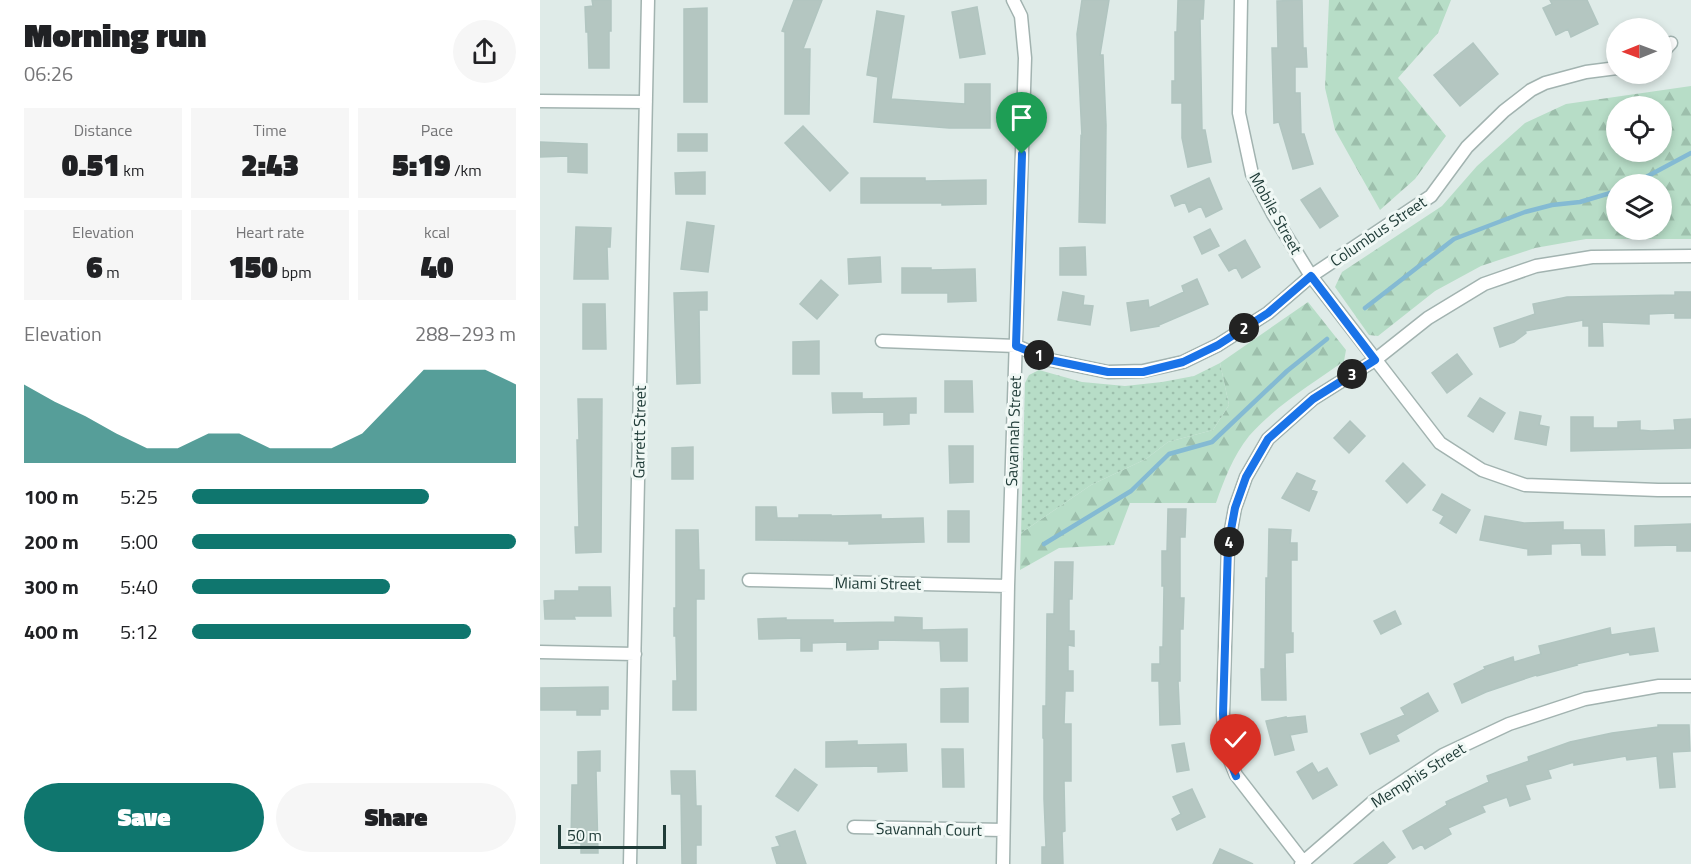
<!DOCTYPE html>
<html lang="en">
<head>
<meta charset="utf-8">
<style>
  :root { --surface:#fff; --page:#f6f6f6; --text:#202124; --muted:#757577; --accent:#0f766e }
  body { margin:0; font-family:"Titillium Web",sans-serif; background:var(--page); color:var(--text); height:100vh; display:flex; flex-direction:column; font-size:22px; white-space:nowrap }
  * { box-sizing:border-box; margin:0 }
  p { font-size:20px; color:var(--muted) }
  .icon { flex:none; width:33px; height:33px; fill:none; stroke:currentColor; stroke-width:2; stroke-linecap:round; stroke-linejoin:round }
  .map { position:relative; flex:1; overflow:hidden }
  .details { display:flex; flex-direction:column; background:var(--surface); width:540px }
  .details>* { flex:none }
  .needle { width:39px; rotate:269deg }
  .controls { position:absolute; left:1066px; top:18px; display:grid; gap:12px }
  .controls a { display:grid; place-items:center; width:66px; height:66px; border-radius:50%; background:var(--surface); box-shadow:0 3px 9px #0003; font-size:30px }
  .scale { position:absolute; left:18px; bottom:15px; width:108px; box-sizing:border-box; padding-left:6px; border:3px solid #203c38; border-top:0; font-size:16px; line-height:21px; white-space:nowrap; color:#203c38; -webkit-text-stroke:4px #f0f8f5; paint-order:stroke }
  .pin { position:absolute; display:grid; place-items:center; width:51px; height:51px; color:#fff; margin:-62px -26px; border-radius:50% 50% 50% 0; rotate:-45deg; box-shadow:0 0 6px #0007 }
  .pin .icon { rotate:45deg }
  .km { position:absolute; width:30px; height:30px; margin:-15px; border-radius:50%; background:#222; color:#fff; font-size:16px; line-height:30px; text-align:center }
  .round { display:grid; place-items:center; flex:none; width:63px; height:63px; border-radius:32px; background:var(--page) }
  .headline { display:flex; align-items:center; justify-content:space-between; height:102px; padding:0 24px }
  h1 { font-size:33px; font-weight:800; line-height:45px }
  .figures { display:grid; grid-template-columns:repeat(3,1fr); gap:9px; height:102px; padding:6px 24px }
  .figures div { display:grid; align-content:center; border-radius:0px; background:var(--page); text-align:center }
  .figures b { font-size:30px; font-weight:800 }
  .figures small { font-size:16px; font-weight:400 }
  .figures p { font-size:16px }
  .chart { height:168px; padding:12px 24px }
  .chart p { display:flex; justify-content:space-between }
  .chart svg { width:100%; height:108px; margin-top:6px; fill:var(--accent); opacity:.7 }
  .button { display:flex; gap:12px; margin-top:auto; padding:12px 24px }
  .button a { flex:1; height:69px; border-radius:36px; background:var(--accent); color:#fff; font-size:24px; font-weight:800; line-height:69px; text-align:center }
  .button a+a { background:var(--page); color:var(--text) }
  ul { padding:0 24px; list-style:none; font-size:20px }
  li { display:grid; grid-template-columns:96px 72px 1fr; align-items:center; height:45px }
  li i { height:15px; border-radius:8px; background:var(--accent) }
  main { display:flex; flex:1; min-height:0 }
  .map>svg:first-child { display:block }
</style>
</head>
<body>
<main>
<section class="details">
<div class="headline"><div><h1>Morning run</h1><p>06:26</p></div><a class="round"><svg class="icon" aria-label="share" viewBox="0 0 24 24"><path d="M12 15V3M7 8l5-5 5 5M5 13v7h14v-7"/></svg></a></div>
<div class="figures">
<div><p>Distance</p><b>0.51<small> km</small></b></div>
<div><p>Time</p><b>2:43</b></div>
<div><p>Pace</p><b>5:19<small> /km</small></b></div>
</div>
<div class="figures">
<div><p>Elevation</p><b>6<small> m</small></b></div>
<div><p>Heart rate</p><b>150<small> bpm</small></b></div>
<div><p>kcal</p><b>40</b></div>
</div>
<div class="chart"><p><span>Elevation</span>288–293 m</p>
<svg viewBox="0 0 160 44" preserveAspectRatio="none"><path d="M0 44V12L10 19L20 25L30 32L40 38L50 38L60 32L70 32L80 38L90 38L100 38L110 32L120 19L130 6L140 6L150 6L160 12V44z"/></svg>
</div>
<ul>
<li><b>100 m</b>5:25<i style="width:73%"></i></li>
<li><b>200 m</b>5:00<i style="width:100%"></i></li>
<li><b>300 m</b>5:40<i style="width:61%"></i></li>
<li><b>400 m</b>5:12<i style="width:86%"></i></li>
</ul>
<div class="button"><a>Save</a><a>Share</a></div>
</section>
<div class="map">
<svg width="1151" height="864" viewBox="0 0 1151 864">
  <defs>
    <pattern id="forest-firs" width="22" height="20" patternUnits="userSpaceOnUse" patternTransform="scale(1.5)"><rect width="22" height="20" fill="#b7ddc7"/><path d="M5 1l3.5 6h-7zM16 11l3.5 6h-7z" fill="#9dbfac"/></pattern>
    <pattern id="park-dots" width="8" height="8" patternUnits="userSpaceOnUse" patternTransform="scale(1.5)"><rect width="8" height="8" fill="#b7ddc7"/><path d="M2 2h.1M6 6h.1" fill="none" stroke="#9dbfac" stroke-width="1.8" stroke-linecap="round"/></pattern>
  </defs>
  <rect width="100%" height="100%" fill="#dfebe8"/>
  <path fill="url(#forest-firs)" fill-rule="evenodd" d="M 789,0 L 911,0 L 898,33 L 858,78 L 906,136 L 875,179 L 840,210 L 795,130 L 785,88 Z
    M 1151,86 L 1151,239 L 1046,239 L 995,248 L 941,266 L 895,291 L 838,336 L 829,335 L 795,287 L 802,272 L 902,206 L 937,166 L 985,123 L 1026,104 ZM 1122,106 L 1122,152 L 1077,152 L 1077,106 ZM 1122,184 L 1122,230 L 1077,230 L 1077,184 Z
    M 768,302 L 806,350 L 804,361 C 772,384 735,406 709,436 C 693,456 684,480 676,503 L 590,503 L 574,545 L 519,548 L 480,570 L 481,533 L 551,485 L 606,459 L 628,442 L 673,430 L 689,405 L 680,363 Z"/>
  <path fill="url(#park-dots)" d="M 680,363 L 689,405 L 673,430 L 628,442 L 606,459 L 551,485 L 481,533 L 485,383 L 489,375 L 499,370 L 542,382 L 585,386 L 622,382 L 654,376 Z"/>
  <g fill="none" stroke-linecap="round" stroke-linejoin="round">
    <path stroke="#84bad3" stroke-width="4.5" d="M 1093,184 L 1151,153
      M 825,308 L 914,239 L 985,212 L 1012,205 L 1040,202 L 1077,191
      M 504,544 L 591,491 L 629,454 L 672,442 L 747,371 L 787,339"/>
  </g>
  <path fill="#b4c6c1" stroke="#b1c5c0" stroke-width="1.5" d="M 52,0 L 71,0 L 71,31 L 69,31 L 69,68 L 49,68 L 48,32 L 46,32 L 45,7 L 53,6 Z
    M 254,0 L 282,0 L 263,49 L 270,49 L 269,114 L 245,114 L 245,32 L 242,31 Z
    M 542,0 L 569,0 L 560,55 L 563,55 L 566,125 L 565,223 L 539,222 L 541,136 L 542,137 L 537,34 Z
    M 638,0 L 664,0 L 663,19 L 660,19 L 662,130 L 665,130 L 671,162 L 648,167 L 642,138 L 642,103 L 632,103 L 632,81 L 635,81 L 635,32 L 637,32 Z
    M 762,0 L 763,48 L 766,48 L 767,67 L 755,67 L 755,93 L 760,93 L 761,134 L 764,134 L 773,164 L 753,169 L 739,122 L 734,123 L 732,48 L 738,48 L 737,1 Z
    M 1010,0 L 1047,0 L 1058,24 L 1031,37 L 1028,29 L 1016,35 L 1003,8 L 1012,4 Z
    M 437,7 L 445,54 L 420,58 L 412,12 Z
    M 167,8 L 167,102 L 144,102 L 144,9 Z
    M 337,11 L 364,16 L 351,99 L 425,104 L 425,84 L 450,84 L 450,128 L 409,128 L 334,122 L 338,77 L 327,75 Z
    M 933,43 L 958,74 L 920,106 L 894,75 Z
    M 263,126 L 308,173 L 290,191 L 245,143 Z
    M 138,134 L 167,134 L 167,151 L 138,151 Z
    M 0,142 L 47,144 L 47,173 L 28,172 L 28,156 L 0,157 Z
    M 165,172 L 165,194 L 136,194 L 135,173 Z
    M 321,178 L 385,178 L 385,181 L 446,180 L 446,204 L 402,205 L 402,203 L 321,203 Z
    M 669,178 L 682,209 L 666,217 L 661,206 L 649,212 L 645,202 L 635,206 L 631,196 Z
    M 780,188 L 798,216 L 780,228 L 761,200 Z
    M 147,222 L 174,226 L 168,272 L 141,269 Z
    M 36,227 L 71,228 L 70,247 L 67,247 L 68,279 L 34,279 Z
    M 670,229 L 679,246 L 662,254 L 654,237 Z
    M 705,240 L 720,267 L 702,278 L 696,267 L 689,271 L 679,255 Z
    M 545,247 L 546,275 L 520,275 L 520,248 Z
    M 340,257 L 341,282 L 309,284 L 308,259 Z
    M 362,268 L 391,268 L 391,270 L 435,269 L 436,301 L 408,302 L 408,293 L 362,293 Z
    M 657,279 L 668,304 L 619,325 L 619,326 L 591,331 L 587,303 L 608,300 L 609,308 L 644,292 L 642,286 Z
    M 281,280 L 298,295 L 277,319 L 260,304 Z
    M 167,292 L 167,310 L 159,310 L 160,383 L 137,384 L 134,293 Z
    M 523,292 L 544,296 L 543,305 L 553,306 L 550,325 L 518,320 Z
    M 1135,292 L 1151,292 L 1151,318 L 1135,318 L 1135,313 L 1109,314 L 1109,324 L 1062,322 L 1063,346 L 1049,346 L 1049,326 L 1043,326 L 1043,320 L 985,331 L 986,333 L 974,342 L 960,347 L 954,328 L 995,314 L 993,304 L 1027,297 L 1135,295 Z
    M 43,304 L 65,304 L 66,349 L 43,349 Z
    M 279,341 L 279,374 L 253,374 L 253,342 Z
    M 917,354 L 932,374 L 907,393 L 892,373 Z
    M 405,381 L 432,381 L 433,412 L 405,412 Z
    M 292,393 L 322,393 L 322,399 L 376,398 L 376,413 L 369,413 L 369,424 L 344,425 L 344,412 L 293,413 Z
    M 940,398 L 965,413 L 953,432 L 928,416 Z
    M 38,399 L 62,399 L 61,552 L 36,553 L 35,527 L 39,527 L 37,440 L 39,440 Z
    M 980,412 L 1001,416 L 999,425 L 1009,427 L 1006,445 L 975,439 Z
    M 1031,417 L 1053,417 L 1053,428 L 1078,428 L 1078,422 L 1100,421 L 1100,430 L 1111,431 L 1135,430 L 1134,420 L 1151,419 L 1151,448 L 1031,451 Z
    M 810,421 L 825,436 L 809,453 L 794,438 Z
    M 409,446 L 433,446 L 433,482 L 410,483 Z
    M 153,447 L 153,479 L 132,479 L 132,448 Z
    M 863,463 L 885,485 L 867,503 L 846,481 Z
    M 757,473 L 775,481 L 771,490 L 777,492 L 769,511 L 742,498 Z
    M 902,494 L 930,510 L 916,533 L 900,523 L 904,516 L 893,510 Z
    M 216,507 L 236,507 L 237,518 L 259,518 L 259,515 L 291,515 L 291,516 L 341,515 L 341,519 L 383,518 L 384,542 L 309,544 L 309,541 L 216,540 Z
    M 628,509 L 646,509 L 645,537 L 640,537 L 640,598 L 644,598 L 643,629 L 640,629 L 640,681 L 638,681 L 640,724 L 620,725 L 619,681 L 612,681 L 612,664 L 620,664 L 620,647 L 623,647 L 624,586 L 622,586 L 622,551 L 627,551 Z
    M 408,511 L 429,511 L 429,542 L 408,542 Z
    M 945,516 L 984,523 L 1023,522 L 1023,530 L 1064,530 L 1065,555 L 1042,555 L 1041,543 L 1011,544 L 1011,554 L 988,555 L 988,549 L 940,540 Z
    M 1151,524 L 1151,551 L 1137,551 L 1137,545 L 1095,546 L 1095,526 Z
    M 729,529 L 751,530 L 750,543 L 757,543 L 757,560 L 751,560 L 751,633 L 753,633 L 753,652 L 745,653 L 746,700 L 722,700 L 721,669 L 725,669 L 726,578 L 728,578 Z
    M 136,530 L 158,530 L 159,570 L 164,570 L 164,599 L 156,599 L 156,710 L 133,710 L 133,681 L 137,681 L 136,636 L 134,636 L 134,608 L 136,608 Z
    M 515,562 L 533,562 L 532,599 L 529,599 L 529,631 L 534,631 L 534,646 L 528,645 L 528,671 L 533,671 L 533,691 L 525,691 L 524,724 L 531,724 L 531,781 L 524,781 L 525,831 L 522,832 L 523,864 L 502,864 L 502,847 L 506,847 L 504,799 L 504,739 L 503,738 L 503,706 L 506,706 L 507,614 L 514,614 Z
    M 39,587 L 70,587 L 71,616 L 34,616 L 35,619 L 5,619 L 4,601 L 15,600 L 15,591 L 39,591 Z
    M 855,611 L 861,624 L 841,634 L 834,621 Z
    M 355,617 L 382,618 L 382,630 L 427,629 L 427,661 L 401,661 L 400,641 L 338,640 L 338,649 L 307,650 L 307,642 L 272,643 L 272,651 L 261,651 L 261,638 L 219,639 L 218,619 L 246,618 L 246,620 L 293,620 L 293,623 L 355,622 Z
    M 1070,628 L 1071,635 L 1114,628 L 1118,651 L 1090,655 L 1089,652 L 1036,664 L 1037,665 L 997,676 L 996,675 L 946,692 L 922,703 L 914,684 L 945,669 L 944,667 L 973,657 L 974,662 L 1001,654 L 999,646 Z
    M 68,687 L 68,709 L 60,709 L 60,715 L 37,715 L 37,710 L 1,710 L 1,688 Z
    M 428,688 L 428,722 L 401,722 L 401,689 Z
    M 888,693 L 898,711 L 856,735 L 859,741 L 830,754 L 821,734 L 865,715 L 861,708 Z
    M 765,716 L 767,732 L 750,735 L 754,750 L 735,755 L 726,721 L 746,717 L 746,718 Z
    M 1118,725 L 1149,725 L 1150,751 L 1132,752 L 1135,787 L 1120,788 L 1117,756 L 1087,760 L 1086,756 L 1034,765 L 1034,762 L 1008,770 L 1011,778 L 985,785 L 990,799 L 970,806 L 967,797 L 942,806 L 945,812 L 908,828 L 911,834 L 885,849 L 882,844 L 873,849 L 863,831 L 907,805 L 906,802 L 949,782 L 947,776 L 989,761 L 988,757 L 1030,742 L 1072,733 L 1118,727 Z
    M 317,741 L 317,745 L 366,744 L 367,771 L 338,772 L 338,766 L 286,767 L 286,742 Z
    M 644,743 L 649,770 L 637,772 L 632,745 Z
    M 402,749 L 423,749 L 424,787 L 403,787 Z
    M 60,751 L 60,771 L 56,771 L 58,853 L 41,853 L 41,843 L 31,843 L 32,785 L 38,785 L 38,752 Z
    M 772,763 L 778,773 L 787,768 L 797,785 L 773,799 L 757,772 Z
    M 255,769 L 277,785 L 258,811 L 236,796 Z
    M 131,771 L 155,771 L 156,806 L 161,806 L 161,845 L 156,845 L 156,864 L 142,864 L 141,794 L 132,794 Z
    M 652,789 L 665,817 L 637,830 L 632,819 L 641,814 L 633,797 Z
    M 255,831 L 266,864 L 237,864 L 232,848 L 240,846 L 236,837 Z
    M 843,842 L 855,857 L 846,864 L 814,864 Z
    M 680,849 L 713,864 L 673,864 Z"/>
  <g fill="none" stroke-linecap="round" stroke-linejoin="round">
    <defs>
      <path id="street" d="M 701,0 L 699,113 L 712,174 L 733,214 L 771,276 L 900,443 L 942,470 L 985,485 L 1118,490 L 1151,490
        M 1122,53 L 1131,43
        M 0,101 L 106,102
        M 342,341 L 476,346 L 510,360 L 568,372 L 603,371 L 643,362 L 678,345 L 728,313 L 771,276 L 891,196 L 927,147 L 964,111 L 991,90 L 1005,83 L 1046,72 L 1077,68
        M 209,580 L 468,586
        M 0,652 L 95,654
        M 314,827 L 463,830
        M 90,864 L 108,0
        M 463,864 L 468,586 L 485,58 L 481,16 L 473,0
        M 761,864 L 835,800 L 903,755 L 969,724 L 1045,699 L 1119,686 L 1151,686
        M 765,864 L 696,775 L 685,748 L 683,714 L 688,546 L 695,508 L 706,477 L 728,439 L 773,399 L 835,360 L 888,318 L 944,284 L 996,266 L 1052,257 L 1151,256"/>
    </defs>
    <use href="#street" stroke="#a2b3b0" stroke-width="15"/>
    <use href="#street" stroke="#fff" stroke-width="12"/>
  </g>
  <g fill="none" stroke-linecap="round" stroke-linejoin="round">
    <defs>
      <path id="route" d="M 482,154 L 476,346 L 510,360 L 568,372 L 603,372 L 643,362 L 678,345 L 728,313 L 771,276 L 835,360 L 773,399 L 728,439 L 706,477 L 695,508 L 688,546 L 683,714 L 685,748 L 696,776"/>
    </defs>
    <use href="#route" stroke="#fff" stroke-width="12"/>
    <use href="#route" stroke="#1a73e8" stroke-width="8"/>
  </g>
  <g text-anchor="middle" stroke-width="6" stroke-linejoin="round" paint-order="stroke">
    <g font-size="16" fill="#203c38" stroke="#f0f8f5">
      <text transform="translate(736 213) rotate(61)" y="6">Mobile Street</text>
      <text transform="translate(838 231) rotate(-34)" y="6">Columbus Street</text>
      <text transform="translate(473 431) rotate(-88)" y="6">Savannah Street</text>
      <text transform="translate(99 432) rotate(-89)" y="6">Garrett Street</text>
      <text transform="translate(338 583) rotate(1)" y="6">Miami Street</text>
      <text transform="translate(878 775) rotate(-32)" y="6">Memphis Street</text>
      <text transform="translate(389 829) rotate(1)" y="6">Savannah Court</text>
    </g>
  </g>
</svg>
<div class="controls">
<a><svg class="needle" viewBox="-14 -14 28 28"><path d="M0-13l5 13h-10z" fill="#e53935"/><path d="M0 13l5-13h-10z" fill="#757577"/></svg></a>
<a><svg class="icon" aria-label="locate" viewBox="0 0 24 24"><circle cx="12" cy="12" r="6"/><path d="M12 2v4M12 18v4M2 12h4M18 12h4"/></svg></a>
<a><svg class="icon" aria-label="layers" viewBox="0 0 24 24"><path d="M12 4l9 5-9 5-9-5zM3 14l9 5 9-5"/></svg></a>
</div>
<div class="scale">50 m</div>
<div class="pin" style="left:482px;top:154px;background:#1e9e55"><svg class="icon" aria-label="arrive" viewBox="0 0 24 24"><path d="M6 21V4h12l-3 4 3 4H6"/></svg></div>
<div class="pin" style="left:696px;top:776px;background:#d93025"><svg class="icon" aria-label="check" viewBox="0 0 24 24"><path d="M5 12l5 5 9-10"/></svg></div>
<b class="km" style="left:499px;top:355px">1</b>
<b class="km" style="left:704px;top:328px">2</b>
<b class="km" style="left:812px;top:374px">3</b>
<b class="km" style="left:689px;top:542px">4</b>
</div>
</main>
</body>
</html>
